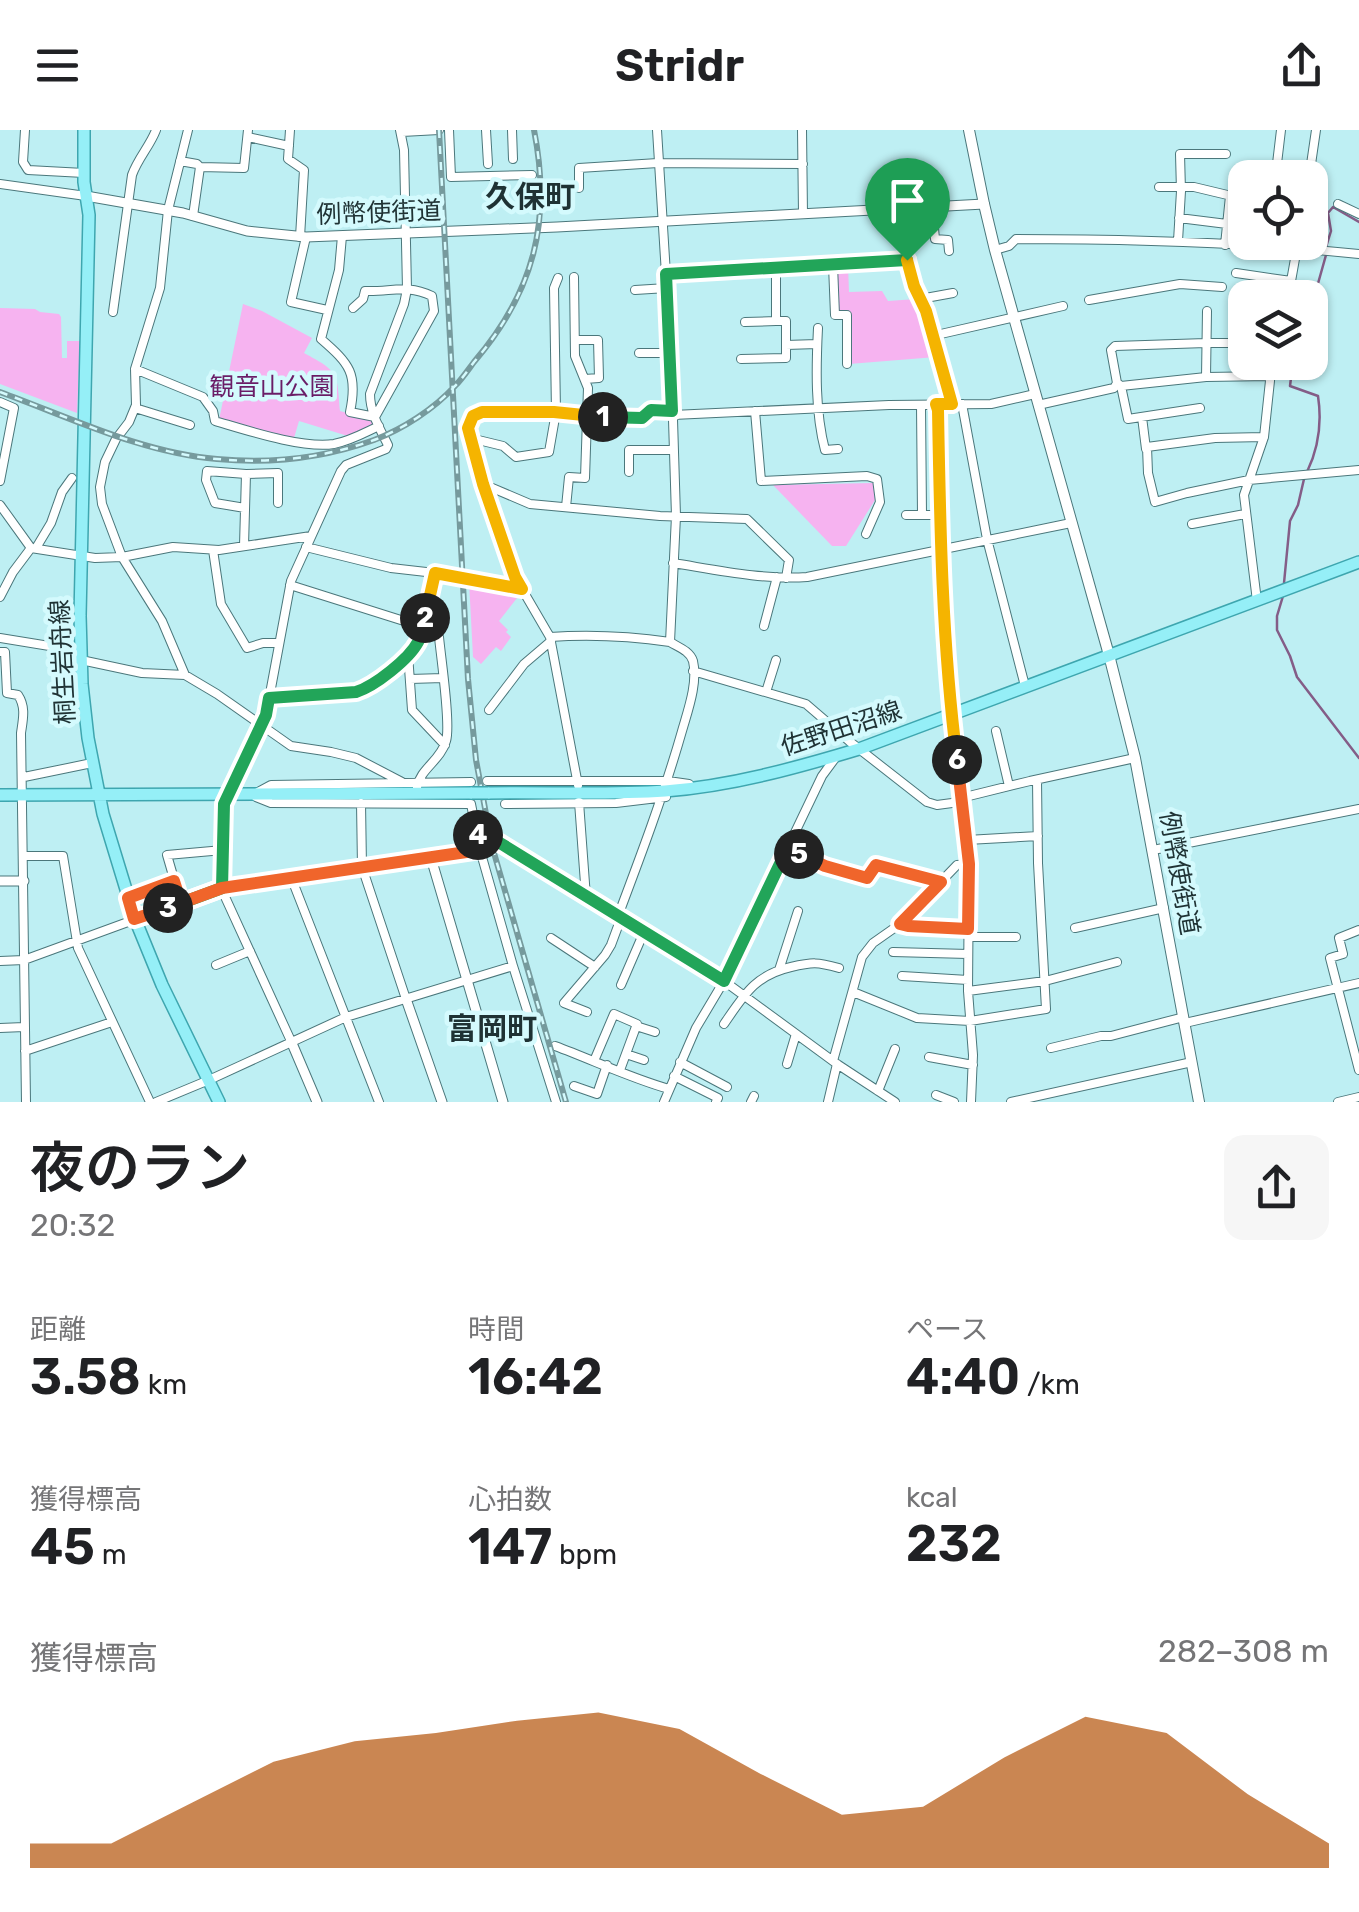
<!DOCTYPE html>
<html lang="ja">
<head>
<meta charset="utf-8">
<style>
  :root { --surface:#fff; --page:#f6f6f6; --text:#202124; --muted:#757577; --accent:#b45309 }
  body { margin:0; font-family:Rubik,"Noto Sans JP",sans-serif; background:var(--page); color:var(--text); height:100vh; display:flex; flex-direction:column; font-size:38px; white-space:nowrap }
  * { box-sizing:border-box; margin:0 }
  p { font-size:32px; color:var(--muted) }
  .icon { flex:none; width:55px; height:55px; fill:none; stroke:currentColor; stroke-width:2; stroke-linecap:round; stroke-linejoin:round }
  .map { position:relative; height:972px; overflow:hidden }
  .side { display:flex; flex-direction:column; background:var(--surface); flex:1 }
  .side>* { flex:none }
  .fabs { position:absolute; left:1228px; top:30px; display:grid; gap:20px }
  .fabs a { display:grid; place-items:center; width:100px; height:100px; border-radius:20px; background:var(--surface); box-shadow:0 2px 8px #0004; font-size:50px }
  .pin { position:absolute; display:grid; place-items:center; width:85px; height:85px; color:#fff; margin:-102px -42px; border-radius:50% 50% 50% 0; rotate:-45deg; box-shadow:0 0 10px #0007 }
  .pin .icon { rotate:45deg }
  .km { position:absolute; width:50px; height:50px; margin:-25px; border-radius:50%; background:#222; color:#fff; font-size:28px; line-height:50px; text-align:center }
  .round { display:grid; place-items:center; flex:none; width:105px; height:105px; border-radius:20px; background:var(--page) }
  .overview { display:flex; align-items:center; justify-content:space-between; height:170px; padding:0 30px }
  h1 { font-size:55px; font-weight:600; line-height:75px }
  .metrics { display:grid; grid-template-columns:repeat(3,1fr); gap:15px; height:170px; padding:10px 30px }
  .metrics div { display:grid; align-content:center }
  .metrics b { font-size:50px; font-weight:600 }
  .metrics small { font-size:28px; font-weight:400 }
  .metrics p { font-size:28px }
  .chart { height:280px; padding:20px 30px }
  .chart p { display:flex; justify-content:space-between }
  .chart svg { width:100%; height:180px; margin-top:10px; fill:var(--accent); opacity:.7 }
  header { display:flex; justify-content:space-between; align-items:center; height:130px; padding:0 30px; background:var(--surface); font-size:45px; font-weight:600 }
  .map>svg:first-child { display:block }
</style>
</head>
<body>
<header><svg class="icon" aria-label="menu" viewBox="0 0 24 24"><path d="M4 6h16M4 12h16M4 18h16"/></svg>Stridr<svg class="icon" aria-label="share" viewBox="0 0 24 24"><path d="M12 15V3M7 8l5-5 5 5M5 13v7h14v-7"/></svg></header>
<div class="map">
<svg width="1359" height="972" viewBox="0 0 1359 972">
  <rect width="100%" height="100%" fill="#beeff3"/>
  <path fill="#f6b3f0" d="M 848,136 L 849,162 L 882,161 L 888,171 L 916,169 L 936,227 L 849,234 L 848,184 L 837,183 L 835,137 Z
    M 243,174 L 262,181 L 312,208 L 304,223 C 339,242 337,242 340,281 L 372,290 L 374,296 L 351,307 L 299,291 L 294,308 L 219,290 Z
    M 0,178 L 35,179 L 40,182 L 59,184 L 61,187 L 62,228 L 67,228 L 67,211 L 80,211 L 77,283 L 0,254 Z
    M 873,353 L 875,370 L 846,416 L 832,416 L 773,355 Z
    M 469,451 L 518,460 L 521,463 L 499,491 L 508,500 L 506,502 L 511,507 L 501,521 L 496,517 L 481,534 L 473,527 Z"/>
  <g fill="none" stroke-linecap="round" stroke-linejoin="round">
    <path stroke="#845d87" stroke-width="2.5" d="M 1326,117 L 1331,101 L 1328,83 L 1333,77 L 1359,92
      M 1310,182 L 1326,125
      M 1293,232 L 1290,256 L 1318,266 C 1322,292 1319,317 1307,342
      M 1284,453 L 1290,391 L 1298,375 L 1304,349
      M 1283,466 L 1277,486 L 1277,500 L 1290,526 L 1297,547 L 1359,628"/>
    <defs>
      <path id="minor" d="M 25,0 L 23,32 L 28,40 L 84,43
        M 290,0 L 288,29 L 304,40 L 300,107
        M 449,0 L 451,47 L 532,45
        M 486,0 L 488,34
        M 512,0 L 513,29
        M 802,0 L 803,84
        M 402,2 L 439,0
        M 248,7 L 289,16
        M 180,31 L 197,34 L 200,37 L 244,38 L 248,0
        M 1276,42 L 1281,0
        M 1309,48 L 1316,0
        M 0,54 L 86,66
        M 1159,57 L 1194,57 L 1240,68
        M 579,58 L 579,38 L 658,33 L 803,34
        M 1338,74 L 1359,84
        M 932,77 L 935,109 L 948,110 L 949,121
        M 193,86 L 200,37
        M 1179,88 L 1227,94
        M 342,106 L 339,140 L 321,209 C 350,234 358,244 350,282 L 375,287 L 434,181 L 432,166 C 406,154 392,162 365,161 L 363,169 L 353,178
        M 306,107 L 291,172 L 327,180
        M 1178,111 L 1181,61 L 1180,24 L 1226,24
        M 1225,115 L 1230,66
        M 995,120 L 1009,116 L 1016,109 C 1130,109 1245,112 1359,124
        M 833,135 L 835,185 L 847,185 L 847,234
        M 776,138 L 776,191 L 786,191 L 786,215 L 817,214
        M 1236,143 L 1291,151
        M 666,144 L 907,130 L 914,156 L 926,181 L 951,274
        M 635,160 L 667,158
        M 1288,168 L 1298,112
        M 920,169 L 953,163
        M 1089,170 L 1180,154 L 1222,157
        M 113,182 L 132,45 C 138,28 150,16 156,0
        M 745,192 L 776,191
        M 818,198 C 816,238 815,282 825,320 L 838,319
        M 932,206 L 1063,176
        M 575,210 L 598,210 L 599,248 L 585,249
        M 639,223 L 671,223
        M 741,229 L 786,228 L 786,215
        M 135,239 L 203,267 L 213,281 L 215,291 C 246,300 303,319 334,314 C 350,311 364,303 379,296
        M 1206,247 L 1207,181
        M 1117,253 L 1111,220 L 1115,216 L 1206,213 L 1245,213
        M 1121,256 L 1128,289 L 1200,278
        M 0,272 L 14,278 L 0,351
        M 936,274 L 938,279 L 940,420 L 950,567 L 969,734 L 968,861 L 973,925 L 971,972
        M 962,274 L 987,409 L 1025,556
        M 921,275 L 922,385
        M 1038,275 L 1114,258 L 1117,253 L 1121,256 L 1206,247 L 1270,246
        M 135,278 L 190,295
        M 755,281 L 761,351 L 867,346 L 877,349 L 880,372 L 866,404
        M 673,285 L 889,275 L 991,274 L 1035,264
        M 1142,287 L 1146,319
        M 1264,307 L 1215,308 L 1147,317 L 1148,343 L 1155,372 L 1187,363 L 1249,350 L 1359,340
        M 470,308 L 503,316 L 516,327 L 549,322 L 556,282 L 554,158 L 558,148
        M 629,342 L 629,320 L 674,320
        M 246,344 L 278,343 L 278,373
        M 483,354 L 530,374 L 660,386 L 747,389 L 789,430 L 786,448
        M 0,375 L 31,418
        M 566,377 L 569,347 L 585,348 L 588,258 L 575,226 L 574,147
        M 906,385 L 940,385
        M 1192,394 L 1245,384
        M 244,416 L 246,344 L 207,341 L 206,350 L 215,373 L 245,378
        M 306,417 L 391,438 L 435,443 L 523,459
        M 36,418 L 51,393 L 62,362 L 72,348
        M 213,420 L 221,474 L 247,518 L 263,513 L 279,513
        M 673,433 C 717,440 763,450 807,447 L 1071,393
        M 290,455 L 423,497 L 439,507 C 441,528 451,595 446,611 C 441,630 420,639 417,657
        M 0,467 L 13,442 L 31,418 L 95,428 L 122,427 L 173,417 L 219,420 L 311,406
        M 1257,471 L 1244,365 L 1264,307 L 1272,232
        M 764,496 L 777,447
        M 550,507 C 591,504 629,506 670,512
        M 0,508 L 80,521
        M 0,522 L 5,522 L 7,563 L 18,565 C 26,577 23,589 21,603 L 26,972
        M 408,524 L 412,580 L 445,615
        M 81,530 L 142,543 L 185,545 L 217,564 L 291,616 L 331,622 L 356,628 L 402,652
        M 693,541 L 806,574 L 849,611 L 927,672 L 937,675 L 952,673 L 965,667 L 1030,651 L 1135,628
        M 185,545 L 162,491 L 122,427 L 102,374 L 100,357 L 105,332 L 116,309 L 129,292 L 136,275 L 135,239 L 160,158 L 168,80 L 188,0
        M 410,549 L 443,548
        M 766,562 L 776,530
        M 269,567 L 356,562 C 375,556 408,530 417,513 C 428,493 430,465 435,443
        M 489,580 L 524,534 L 551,511
        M 996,601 L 1009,656
        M 24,647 L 92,633
        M 487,651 L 668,651 L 689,654
        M 578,655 L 550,507 L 515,447 L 483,354 L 467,298 C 470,288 473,286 482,282 L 554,282 L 630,289 L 641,288 L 651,280 L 672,281
        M 256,663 L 271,655 L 471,652
        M 256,667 L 271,673 L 471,674 L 480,720 L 513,836 L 556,972
        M 579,672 L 586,767
        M 361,673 L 362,737 L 406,869
        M 505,674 L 616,673 L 666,667
        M 477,702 L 499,713 L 724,851 L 837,934 L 895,972
        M 967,710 L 1038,706
        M 787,719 L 825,735 L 867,748 L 876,735 L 941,752
        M 1153,720 L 1359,679
        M 24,726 L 63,726 L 78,818 L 150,972
        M 291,747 L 379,972
        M 128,768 L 175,751
        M 181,773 L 167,725 L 223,720
        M 618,786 C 641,725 664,664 682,601 C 688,580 698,553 693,531 C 690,521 678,517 670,512 L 676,386 L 671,225 L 657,0
        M 900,794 L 908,796 L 969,799
        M 1075,798 L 1164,778
        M 1359,800 L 1339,808 L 1343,824 L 1330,828 L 1359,940
        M 969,807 L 1016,807
        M 551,808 L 595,837
        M 893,822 L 968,824
        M 0,831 L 24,830 L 221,758 L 480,720
        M 216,835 L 250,821
        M 779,840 L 798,781
        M 902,846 L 968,850
        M 621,855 L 644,802
        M 968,861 L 1045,851 L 1117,832
        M 853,862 L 917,888 L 970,891 L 1046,879 L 1038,733 L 1037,650
        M 587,882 L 564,873 L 605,825 L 611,815 L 621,788
        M 1185,893 L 1359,853
        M 724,894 C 744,865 755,845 791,837 C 813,832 817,832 839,838
        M 636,896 L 655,902
        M 0,898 L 24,897
        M 291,911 L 221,758 L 224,675 L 266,585 L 291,451 L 341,341 L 346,335 L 386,319 L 388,315 C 380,299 370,283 370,264 L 404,174 L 407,159 L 404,20 L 400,0
        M 555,916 C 593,930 630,948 669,959
        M 1051,918 L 1101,906 L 1111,906 L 1184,887
        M 25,921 L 112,892
        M 626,924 L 644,930
        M 929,927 L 973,935
        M 594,931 L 614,884 L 637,894 L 620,940
        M 833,931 L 862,827 L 873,813 L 900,794 L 957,735 L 969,734
        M 680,932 L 727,957
        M 787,934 L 796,904
        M 674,946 L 718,968 L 716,972
        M 574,956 L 597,964 L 607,935
        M 878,961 L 895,919
        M 936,965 L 954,972
        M 156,972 L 209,950 L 346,887 L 513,836
        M 664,972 L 696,898 L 724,851 L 822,646 L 836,627
        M 751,972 L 754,966
        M 828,972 L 837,934
        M 1011,972 L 1192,932
        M 1338,972 L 1359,967"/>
      <path id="tertiary" d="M 86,66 L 183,83 L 247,101 L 306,107 L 557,97 L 984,74
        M 431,728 L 503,972
        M 0,751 L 24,751
        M 406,869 L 442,972
        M 291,911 L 317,972"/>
      <path id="secondary" d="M 969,0 L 984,74 L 995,120 L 1109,525 L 1135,628 L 1199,972"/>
      <path id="primary" d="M 84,0 L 84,52 L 89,85 L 80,486 L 82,554 L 88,608 L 103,684 L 135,789 L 162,855 L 219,972
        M 488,663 C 547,662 606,665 665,661 C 731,656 796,638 859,619 L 1359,432
        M 0,665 L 472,663"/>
    </defs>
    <use href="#minor" stroke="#4b777b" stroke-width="10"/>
    <use href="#tertiary" stroke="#4b777b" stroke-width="11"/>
    <use href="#secondary" stroke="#4b777b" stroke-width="12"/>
    <use href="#primary" stroke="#3ea6af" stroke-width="14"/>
    <use href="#minor" stroke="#fff" stroke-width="8"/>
    <use href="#tertiary" stroke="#fff" stroke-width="9"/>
    <use href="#secondary" stroke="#fff" stroke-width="10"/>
    <use href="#primary" stroke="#95eff7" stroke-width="11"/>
    <defs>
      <path id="rail" d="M 439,0 L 468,549 L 476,630 L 492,716 L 566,972
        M 0,262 C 69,287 142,323 217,329 C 269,334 324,328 374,310 C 403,299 434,279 455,256 C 462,249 468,240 474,232 C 534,162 552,91 534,0"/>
    </defs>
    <use href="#rail" stroke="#769a9d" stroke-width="6"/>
    <use href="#rail" stroke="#d4fafd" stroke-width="2.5" stroke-dasharray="8" stroke-linecap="butt"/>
    <defs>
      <path id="primary-bridge" d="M 472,663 L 488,663"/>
    </defs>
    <use href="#primary-bridge" stroke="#3ea6af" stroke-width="14" stroke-linecap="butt"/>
    <use href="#primary-bridge" stroke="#95eff7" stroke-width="11"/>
  </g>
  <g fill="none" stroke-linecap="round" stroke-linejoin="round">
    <defs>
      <path id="split-1" d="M 603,287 L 642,288 L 651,280 L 672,281 L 666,144 L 907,130"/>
      <path id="split-2" d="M 425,488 L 435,443 L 522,459 L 515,447 L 483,354 L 468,298 L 473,286 L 482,282 L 554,282 L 603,287"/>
      <path id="split-3" d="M 168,778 L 222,758 L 224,674 L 266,585 L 269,568 L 356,562 C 375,556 409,529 418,512 C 422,505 424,496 425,488"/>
      <path id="split-4" d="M 168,778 L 134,789 L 128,768 L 174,751 L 181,773 L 222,758 L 480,720 L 478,705"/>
      <path id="split-5" d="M 478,705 L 477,702 L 500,713 L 724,851 L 787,719 L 799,724"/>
      <path id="split-6" d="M 799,724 L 825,736 L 867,748 L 876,735 L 941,752 L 900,794 L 908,796 L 968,799 L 969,734 L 957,630"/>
      <path id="split-7" d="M 907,130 L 914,156 L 926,181 L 952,274 L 936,274 L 938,280 C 940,396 942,513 957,630"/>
    </defs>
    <use href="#split-1" stroke="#fff" stroke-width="20"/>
    <use href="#split-2" stroke="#fff" stroke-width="20"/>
    <use href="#split-3" stroke="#fff" stroke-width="20"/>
    <use href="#split-4" stroke="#fff" stroke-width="20"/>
    <use href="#split-5" stroke="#fff" stroke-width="20"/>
    <use href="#split-6" stroke="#fff" stroke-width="20"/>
    <use href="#split-7" stroke="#fff" stroke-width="20"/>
    <use href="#split-1" stroke="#22a559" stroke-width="12"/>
    <use href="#split-2" stroke="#f5b400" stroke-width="12"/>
    <use href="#split-3" stroke="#22a559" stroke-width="12"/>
    <use href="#split-4" stroke="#f0652b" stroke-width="12"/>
    <use href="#split-5" stroke="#22a559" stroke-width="12"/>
    <use href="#split-6" stroke="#f0652b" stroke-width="12"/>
    <use href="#split-7" stroke="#f5b400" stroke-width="12"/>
  </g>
  <g text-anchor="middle" stroke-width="9" stroke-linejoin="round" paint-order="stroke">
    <g font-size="25" fill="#1f3234" stroke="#d4fafd">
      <text transform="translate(379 82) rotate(-2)" y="9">例幣使街道</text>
      <text transform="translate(62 532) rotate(-93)" y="9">桐生岩舟線</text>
      <text transform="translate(841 598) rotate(-18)" y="9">佐野田沼線</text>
      <text transform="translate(1180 743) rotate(80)" y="9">例幣使街道</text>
    </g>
    <g font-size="25" fill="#6a1d67" stroke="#d4fafd">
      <text x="272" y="265">観音山公園</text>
    </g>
    <g font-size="30" font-weight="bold" fill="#1f3234" stroke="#d4fafd">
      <text x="530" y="77">久保町</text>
      <text x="492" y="909">富岡町</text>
    </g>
  </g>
</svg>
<div class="fabs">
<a><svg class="icon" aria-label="locate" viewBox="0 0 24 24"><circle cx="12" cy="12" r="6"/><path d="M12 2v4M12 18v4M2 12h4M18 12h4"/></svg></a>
<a><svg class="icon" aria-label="layers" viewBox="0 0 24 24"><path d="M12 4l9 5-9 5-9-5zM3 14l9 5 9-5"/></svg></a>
</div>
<div class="pin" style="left:907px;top:130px;background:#1e9e55"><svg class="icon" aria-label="arrive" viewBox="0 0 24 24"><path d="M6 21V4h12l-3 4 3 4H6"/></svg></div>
<b class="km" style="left:603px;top:287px">1</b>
<b class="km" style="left:425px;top:488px">2</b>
<b class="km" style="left:168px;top:778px">3</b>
<b class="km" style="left:478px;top:705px">4</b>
<b class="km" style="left:799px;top:724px">5</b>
<b class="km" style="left:957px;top:630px">6</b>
</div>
<section class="side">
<div class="overview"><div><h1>夜のラン</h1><p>20:32</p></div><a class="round"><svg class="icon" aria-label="share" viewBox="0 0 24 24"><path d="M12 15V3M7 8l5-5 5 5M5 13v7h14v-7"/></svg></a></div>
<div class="metrics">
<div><p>距離</p><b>3.58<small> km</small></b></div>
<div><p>時間</p><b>16:42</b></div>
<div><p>ペース</p><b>4:40<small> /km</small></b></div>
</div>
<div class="metrics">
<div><p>獲得標高</p><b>45<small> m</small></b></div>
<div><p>心拍数</p><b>147<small> bpm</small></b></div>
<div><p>kcal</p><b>232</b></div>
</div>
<div class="chart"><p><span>獲得標高</span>282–308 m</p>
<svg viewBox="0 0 160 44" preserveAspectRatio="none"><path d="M0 44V38L10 38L20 28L30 18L40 13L50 11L60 8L70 6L80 10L90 21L100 31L110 29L120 17L130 7L140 11L150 26L160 38V44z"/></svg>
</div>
</section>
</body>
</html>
